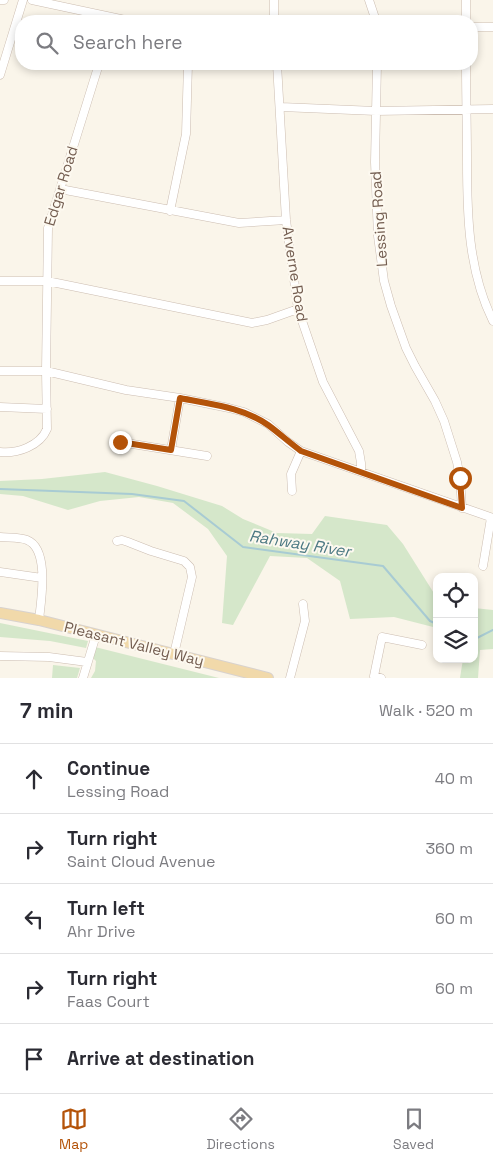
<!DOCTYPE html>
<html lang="en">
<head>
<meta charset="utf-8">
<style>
	body { margin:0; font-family:"Space Grotesk",sans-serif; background:#f2f2f3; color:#2b2b33 }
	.controls { position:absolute; right:15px; bottom:15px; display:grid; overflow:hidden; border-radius:10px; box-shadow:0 2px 8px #0003 }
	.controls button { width:45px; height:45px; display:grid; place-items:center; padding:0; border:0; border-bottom:1px solid #e1e1e2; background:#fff; color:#2b2b33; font:25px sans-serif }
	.stop { position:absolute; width:15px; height:15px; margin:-11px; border:4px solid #b45309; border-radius:50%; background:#fff }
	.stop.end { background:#b45309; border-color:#fff; box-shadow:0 1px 5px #0008 }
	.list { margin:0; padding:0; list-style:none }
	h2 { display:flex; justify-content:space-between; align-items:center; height:65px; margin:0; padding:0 20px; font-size:21px }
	h2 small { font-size:16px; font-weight:400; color:#7c7c81 }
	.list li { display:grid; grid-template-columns:32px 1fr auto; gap:15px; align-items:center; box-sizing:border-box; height:70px; padding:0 20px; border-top:1px solid #e1e1e2 }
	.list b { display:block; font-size:19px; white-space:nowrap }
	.list p { margin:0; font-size:16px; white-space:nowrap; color:#7c7c81 }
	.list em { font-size:16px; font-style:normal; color:#7c7c81 }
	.icon { flex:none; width:28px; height:28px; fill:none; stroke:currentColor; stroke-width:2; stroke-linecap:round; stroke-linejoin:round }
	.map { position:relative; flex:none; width:493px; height:678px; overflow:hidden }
	.search { position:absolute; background:#fff; box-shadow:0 2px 8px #0003; left:15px; right:15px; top:15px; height:55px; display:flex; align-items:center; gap:12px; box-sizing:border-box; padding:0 18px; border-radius:20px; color:#7c7c81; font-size:19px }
	.sheet { height:415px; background:#fff }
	nav { display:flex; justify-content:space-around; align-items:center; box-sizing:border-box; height:70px; border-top:1px solid #e1e1e2; background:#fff; font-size:14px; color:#7c7c81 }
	nav a { display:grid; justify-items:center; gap:2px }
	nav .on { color:#b45309 }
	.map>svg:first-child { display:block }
</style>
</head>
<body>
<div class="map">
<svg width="493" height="678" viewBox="0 0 493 678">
	<rect width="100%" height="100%" fill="#faf5ea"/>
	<!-- green -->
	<path fill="#d5e7ca" d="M 105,472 L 157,486 L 222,506 L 243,519 L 277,533 L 312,534 L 325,516 L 387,525 L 403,544 L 437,598 L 437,628 L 394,617 L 350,619 L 340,581 L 307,558 L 270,556 L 233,625 L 222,623 L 227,556 L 208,529 L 173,503 L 139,497 L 100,501 L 68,510 L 23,496 L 0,494 L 0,481 L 42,479 Z
		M 474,608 L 493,610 L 493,649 L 480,650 L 478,678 L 460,678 L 463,659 L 474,659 Z
		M 0,623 L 88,641 L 86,648 L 50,641 L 0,637 Z
		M 95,647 L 219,678 L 91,678 L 95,671 L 96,661 L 93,658 Z
		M 53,665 L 80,668 L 77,678 L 52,678 Z"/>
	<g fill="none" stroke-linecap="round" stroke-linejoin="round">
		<!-- stream -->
		<path stroke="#a8cbd3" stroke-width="2" d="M 0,489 L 132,494 L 184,501 L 243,547 L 383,566 L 430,621 L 437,624
			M 474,637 L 477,638 L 493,630"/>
		<defs>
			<path id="minor" d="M 0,0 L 4,0
				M 32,0 L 130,21
				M 274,0 L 274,21
				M 369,0 L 376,21
				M 466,0 L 466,21
				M 472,27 L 493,27
				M 277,64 L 286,220 L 298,309 L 323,382 L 359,451 L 361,463 L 361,471
				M 377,64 L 375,162 L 378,236 L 384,281 L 391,306 L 406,348 L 415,366 L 435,401 L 444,421 L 457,462 L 460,478 L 462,508
				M 466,64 C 466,96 467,128 467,160 C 467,214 468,271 493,321
				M 0,75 L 23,0
				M 281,107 L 376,111 L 493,109
				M 60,189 L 239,223 L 286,220
				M 170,211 L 186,134 L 188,64
				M 0,281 L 47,281 L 252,323 L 267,320 L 298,309
				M 0,371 L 46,371 L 126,390 L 180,398 L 229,408 L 244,412 L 268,424 L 288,442 L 301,451 L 493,518
				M 0,407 L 47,409
				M 120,442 L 207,456
				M 171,450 L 180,398
				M 0,452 C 17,454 40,446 47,429 L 46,371 L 48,228 L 99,64
				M 292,491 L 291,474 L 301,451
				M 0,537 C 8,538 19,537 27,540 C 50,549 41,601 39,620
				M 117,541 L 122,540 L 128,542 L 151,551 L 184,561 L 190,567 L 192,577 L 174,654
				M 483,566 L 491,518
				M 0,572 L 42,578
				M 0,656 L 49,657 L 87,662
				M 83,678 L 96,635
				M 290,678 L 305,621 L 303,604
				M 381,678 L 374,676 L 382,637 L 422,645"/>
			<path id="major" d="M 0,613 L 39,620 L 268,678"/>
		</defs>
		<!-- minor casing -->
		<use href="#minor" stroke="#ccbdb1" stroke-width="9"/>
		<!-- major casing -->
		<use href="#major" stroke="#d8d2ce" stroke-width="12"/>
		<!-- minor -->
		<use href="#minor" stroke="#fff" stroke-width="8"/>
		<!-- major -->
		<use href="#major" stroke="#f1d9aa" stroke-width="10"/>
	</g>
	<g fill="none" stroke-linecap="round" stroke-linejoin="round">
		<!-- route -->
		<path stroke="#b45309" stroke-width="6" d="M 120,442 L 171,450 L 180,398 C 209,404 243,407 268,425 C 279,433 290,443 301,451 L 462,508 L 460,478"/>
	</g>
	<g text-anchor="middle" stroke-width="4" stroke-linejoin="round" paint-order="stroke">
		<!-- street labels -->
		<g font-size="15" fill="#735d50" stroke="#fdf9f0">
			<text transform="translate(61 186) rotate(-73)" y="5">Edgar Road</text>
			<text transform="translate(379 219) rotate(-94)" y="5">Lessing Road</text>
			<text transform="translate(295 274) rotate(81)" y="5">Arverne Road</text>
			<text transform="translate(134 644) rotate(14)" y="5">Pleasant Valley Way</text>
		</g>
		<!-- water labels -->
		<g font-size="16" font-style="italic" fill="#4c7983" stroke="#fdf9f0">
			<text transform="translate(300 543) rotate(9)" y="6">Rahway River</text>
		</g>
	</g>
</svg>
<div class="controls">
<button><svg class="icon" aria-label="locate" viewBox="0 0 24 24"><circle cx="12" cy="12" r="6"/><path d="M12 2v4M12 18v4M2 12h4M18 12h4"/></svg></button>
<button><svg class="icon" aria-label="layers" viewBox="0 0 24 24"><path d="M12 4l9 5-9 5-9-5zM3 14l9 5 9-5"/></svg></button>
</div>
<div class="stop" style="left:460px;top:478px"></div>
<div class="stop end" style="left:120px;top:442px"></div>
<div class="search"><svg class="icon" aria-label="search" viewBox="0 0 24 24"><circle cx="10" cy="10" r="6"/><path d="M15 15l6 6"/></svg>Search here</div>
</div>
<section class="sheet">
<h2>7 min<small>Walk · 520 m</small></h2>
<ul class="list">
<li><svg class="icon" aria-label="ahead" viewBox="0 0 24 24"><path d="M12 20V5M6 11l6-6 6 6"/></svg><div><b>Continue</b><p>Lessing Road</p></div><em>40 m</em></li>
<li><svg class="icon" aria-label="right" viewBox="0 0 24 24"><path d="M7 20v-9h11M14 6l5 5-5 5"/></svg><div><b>Turn right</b><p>Saint Cloud Avenue</p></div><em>360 m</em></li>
<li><svg class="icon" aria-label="left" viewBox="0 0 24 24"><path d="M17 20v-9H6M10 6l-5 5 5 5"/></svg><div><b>Turn left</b><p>Ahr Drive</p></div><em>60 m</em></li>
<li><svg class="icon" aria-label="right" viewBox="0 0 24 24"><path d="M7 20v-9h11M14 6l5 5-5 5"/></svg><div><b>Turn right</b><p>Faas Court</p></div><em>60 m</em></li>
<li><svg class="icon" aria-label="arrive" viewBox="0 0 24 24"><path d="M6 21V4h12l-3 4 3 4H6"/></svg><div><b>Arrive at destination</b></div></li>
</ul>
</section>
<nav>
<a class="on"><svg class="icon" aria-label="map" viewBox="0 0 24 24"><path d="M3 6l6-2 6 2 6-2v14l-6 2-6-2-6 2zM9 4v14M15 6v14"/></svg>Map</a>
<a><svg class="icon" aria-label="directions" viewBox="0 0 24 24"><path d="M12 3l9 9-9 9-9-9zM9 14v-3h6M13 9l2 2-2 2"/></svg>Directions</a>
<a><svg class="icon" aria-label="saved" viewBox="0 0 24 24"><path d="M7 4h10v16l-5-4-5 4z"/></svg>Saved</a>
</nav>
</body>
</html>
